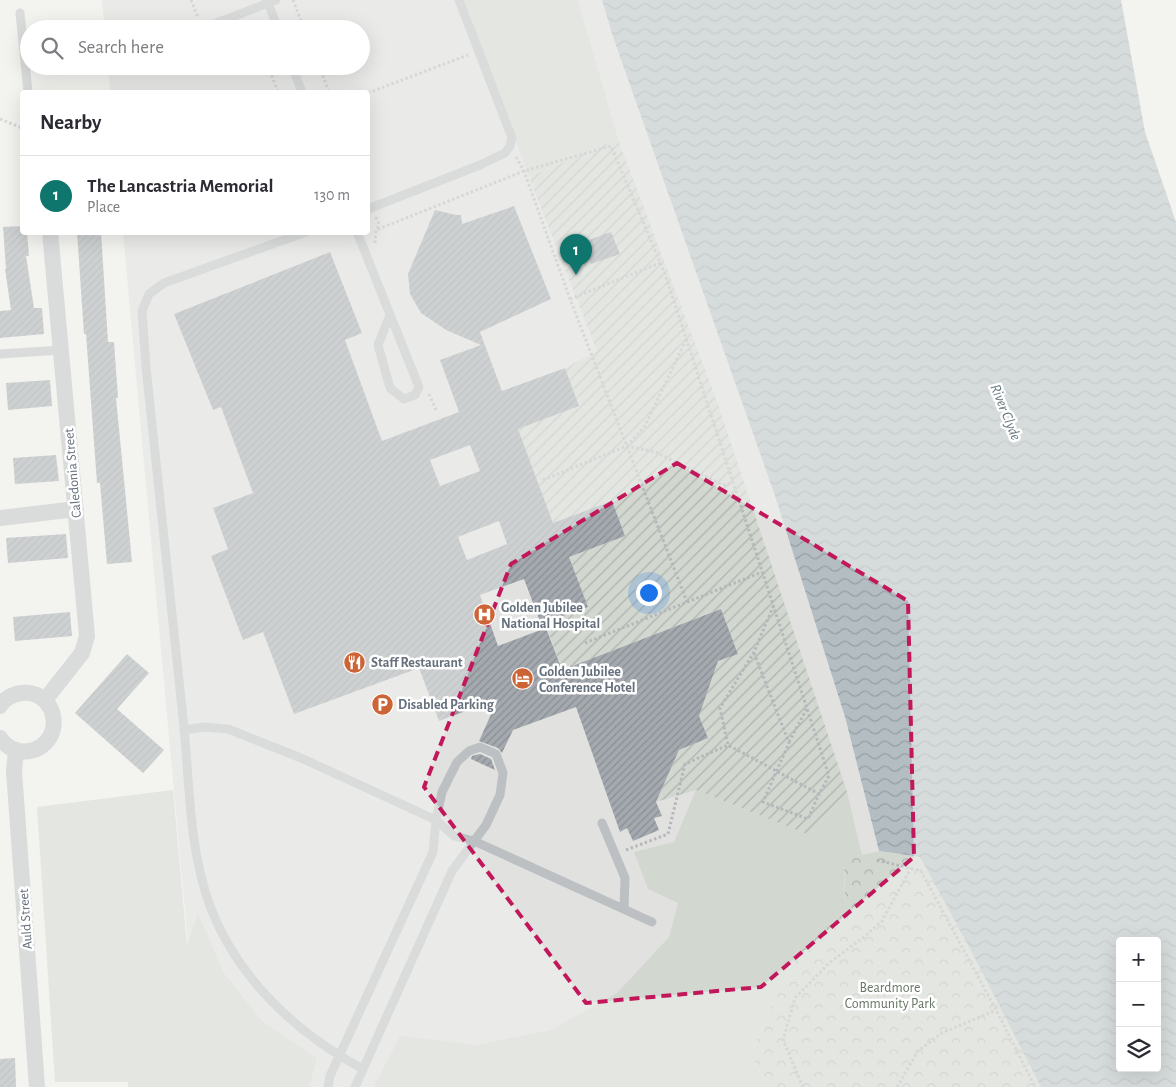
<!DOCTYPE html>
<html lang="en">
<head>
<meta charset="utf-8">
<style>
	body { margin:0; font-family:"Alegreya Sans",sans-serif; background:#f7f7f7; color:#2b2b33 }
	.controls { position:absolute; right:15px; bottom:15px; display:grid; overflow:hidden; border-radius:5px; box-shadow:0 5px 20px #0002 }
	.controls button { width:45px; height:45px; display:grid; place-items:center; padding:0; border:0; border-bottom:1px solid #e1e1e2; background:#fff; color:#2b2b33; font:25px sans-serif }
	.you { position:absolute; left:648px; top:592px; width:18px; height:18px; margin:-12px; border:4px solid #fff; border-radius:50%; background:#1a73e8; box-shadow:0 0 0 8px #1a73e833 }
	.badge { display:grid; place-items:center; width:32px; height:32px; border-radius:50%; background:#0f766e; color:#fff; font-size:16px; font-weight:700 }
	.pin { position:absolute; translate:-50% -41px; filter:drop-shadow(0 1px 2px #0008) }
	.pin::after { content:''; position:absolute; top:26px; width:18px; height:15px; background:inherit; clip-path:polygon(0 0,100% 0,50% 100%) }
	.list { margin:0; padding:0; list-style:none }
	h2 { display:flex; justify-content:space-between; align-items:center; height:65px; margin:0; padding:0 20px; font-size:21px }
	h2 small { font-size:16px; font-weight:400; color:#7c7c81 }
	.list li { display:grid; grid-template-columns:32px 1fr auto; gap:15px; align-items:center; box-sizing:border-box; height:80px; padding:0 20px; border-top:1px solid #e1e1e2 }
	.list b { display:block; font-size:19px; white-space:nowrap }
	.list p { margin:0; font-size:16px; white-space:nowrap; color:#7c7c81 }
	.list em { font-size:16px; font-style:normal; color:#7c7c81 }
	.icon { flex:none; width:28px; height:28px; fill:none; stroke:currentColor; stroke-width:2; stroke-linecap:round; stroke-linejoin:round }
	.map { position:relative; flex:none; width:1176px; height:1087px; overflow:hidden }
	.search { position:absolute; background:#fff; box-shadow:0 5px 20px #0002; left:20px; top:20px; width:350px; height:55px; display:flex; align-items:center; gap:12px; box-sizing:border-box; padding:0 18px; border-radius:28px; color:#7c7c81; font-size:19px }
	.panel { position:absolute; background:#fff; box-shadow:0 5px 20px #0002; left:20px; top:90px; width:350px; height:145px; border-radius:5px }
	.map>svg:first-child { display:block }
</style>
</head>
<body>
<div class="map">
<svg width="1176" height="1087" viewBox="0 0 1176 1087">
	<defs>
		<pattern id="park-crowns" width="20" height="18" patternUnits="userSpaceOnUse" patternTransform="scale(1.25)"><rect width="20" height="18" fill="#d2d8d0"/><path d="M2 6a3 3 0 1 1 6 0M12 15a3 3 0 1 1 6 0" fill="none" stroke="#aeb4ae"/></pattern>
		<pattern id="garden-furrows" width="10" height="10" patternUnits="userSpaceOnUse" patternTransform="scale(1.25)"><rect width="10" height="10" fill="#d2d8d0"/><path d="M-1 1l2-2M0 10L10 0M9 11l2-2" fill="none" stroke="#aeb4ae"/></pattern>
		<pattern id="water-waves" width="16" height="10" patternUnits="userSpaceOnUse" patternTransform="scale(1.25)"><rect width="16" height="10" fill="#b4bec2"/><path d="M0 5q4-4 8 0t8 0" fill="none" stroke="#969fa3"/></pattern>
		<pattern id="building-hatch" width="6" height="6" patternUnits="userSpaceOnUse" patternTransform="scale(1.25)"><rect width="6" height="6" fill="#a3a9ae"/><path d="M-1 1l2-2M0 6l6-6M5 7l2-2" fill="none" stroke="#898e93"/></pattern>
	</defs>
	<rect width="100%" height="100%" fill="#f3f3f0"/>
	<!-- built -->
	<path fill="#e1e2e0" d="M 102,0 L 602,0 L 613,37 L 775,496 L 845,717 L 879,851 L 844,860 L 845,914 L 751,1051 L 766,1087 L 201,1087 L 123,233 L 368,232 L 368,92 L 110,92 L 108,66 L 361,66 L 361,29 L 105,29 Z"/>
	<!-- grass -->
	<path fill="#d2d8d0" d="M 464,0 L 578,0 L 618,139 L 529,177 Z
		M 173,790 L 187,945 L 198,913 L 223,972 L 263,1022 L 317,1058 L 309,1087 L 128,1087 L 128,1082 L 55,1082 L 37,807 Z
		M 696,790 L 809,835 L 847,792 L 862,855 L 844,860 L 845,914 L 804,936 L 751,1051 L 766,1087 L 374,1087 L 400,1036 L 476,1045 L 551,1030 L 617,993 L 669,937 L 678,903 L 648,889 L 634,852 L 674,842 Z"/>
	<!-- park -->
	<path fill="url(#park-crowns)" d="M 879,851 L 920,857 L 970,949 L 1041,1087 L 766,1087 L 751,1052 L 804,936 L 845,914 L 844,859 Z"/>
	<!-- garden -->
	<path fill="url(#garden-furrows)" d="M 618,139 L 718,404 L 847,792 L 809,835 L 696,790 L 656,802 L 679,750 L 708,738 L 699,716 L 718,661 L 738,653 L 721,609 L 562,670 L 547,628 L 541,624 L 587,607 L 569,557 L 625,536 L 553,523 L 518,429 L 579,406 L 565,368 L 597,351 L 529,177 Z"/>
	<!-- water -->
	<path fill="url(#water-waves)" fill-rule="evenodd" d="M 602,0 L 1121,0 L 1145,132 L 1176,222 L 1176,1087 L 1041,1087 L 970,949 L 920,857 L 879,851 L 845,717 L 775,496 L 613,37 ZM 1120,941 L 1157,941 L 1157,1068 L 1120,1068 Z"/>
	<!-- building -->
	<path fill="url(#building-hatch)" fill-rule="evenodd" d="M 514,206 L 551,299 L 480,332 L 502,391 L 565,368 L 579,406 L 518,429 L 553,523 L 612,501 L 625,536 L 569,557 L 588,607 L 541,624 L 524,579 L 480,595 L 498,646 L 546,628 L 562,670 L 721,609 L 738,654 L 718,661 L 699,716 L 708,738 L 679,750 L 656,802 L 662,816 L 654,818 L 659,830 L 633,841 L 627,828 L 620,832 L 576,707 L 513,730 L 502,753 L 498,748 L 479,741 L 498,699 L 439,721 L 419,668 L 294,714 L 263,632 L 243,640 L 211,556 L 228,549 L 213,508 L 253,493 L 221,407 L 213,410 L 174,314 L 330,252 L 362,333 L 345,340 L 382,441 L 459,412 L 440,360 L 481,345 L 446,330 L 421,313 L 410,294 L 408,274 L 435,210 L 456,215 L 461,215 L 462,224 ZM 470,445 L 480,471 L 440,486 L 430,460 ZM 499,521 L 507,544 L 467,560 L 458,537 Z
		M 22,226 L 22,232 L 27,232 L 29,256 L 26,256 L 34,308 L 42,308 L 44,334 L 0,338 L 0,311 L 11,310 L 5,269 L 6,269 L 3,227 Z
		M 77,232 L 101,232 L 108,342 L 114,342 L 118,398 L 116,398 L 132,562 L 107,564 L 100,483 L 97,483 L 86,334 L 84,334 Z
		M 611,232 L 620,254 L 591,264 L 588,256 L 582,259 L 577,244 Z
		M 50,380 L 52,406 L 8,410 L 6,383 Z
		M 56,455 L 59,481 L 15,484 L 13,458 Z
		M 66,534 L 68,558 L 8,563 L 6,538 Z
		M 70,612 L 72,636 L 15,641 L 13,617 Z
		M 127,654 L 149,673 L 117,709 L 164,750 L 143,773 L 75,713 Z
		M 480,754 L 491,759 L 495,770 L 471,759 L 472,756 Z
		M 15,1058 L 16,1087 L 0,1087 L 0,1059 Z"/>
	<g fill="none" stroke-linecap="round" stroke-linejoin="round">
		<!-- path -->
		<path stroke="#b5b7ba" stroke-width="3" stroke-dasharray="2.5 2.5" stroke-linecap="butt" d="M 191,0 L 198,18
			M 293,0 L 304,29
			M 251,22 L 254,29
			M 172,29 L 192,21
			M 268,66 L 278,92
			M 319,66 L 329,92
			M 368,93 L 468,55
			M 0,119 L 22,128
			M 516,157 L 524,171 L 570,299 L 687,602
			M 376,217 L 379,224 L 377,230
			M 375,243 L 376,230 L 524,171 L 611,146 L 665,274 L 829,776 L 819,794 L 728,745
			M 570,299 L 660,263
			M 429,394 L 436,410
			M 627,446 L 645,426 L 686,340
			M 543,480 L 627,446 L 655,452 L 723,485 L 733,483
			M 585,643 L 762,572
			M 754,653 L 789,743 L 763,802 L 808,819 L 819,794
			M 789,742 L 807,708
			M 626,850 L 668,834 L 685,764 L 728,745 L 720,708 L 754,652 L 773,607
			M 877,860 L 921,871 L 996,1010 L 1035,1087
			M 803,1087 L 783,1040 L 795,998 L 829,963 L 864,937 L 882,921 L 911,868
			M 897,1087 L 918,1051 L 942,1033 L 996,1010"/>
		<!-- service -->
		<path stroke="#bdc0c3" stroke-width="9" d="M 267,0 L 278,29
			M 20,13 L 28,92
			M 201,29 L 276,0
			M 292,66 L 302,92
			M 368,209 L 480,165 L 505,153 L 510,146 L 512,138 L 459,0
			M 306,232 L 164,283 L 149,294 L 142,311 L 146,367 C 158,484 171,601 183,718 C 190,781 188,846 210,906 C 237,978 297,1034 363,1069
			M 357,232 L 419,387 L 415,395 L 404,399 L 390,388 L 378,345 L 390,315
			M 0,354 L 61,350
			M 184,730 L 204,727 L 228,729 L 301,758 L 436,820 L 454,836 L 474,841 L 652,922
			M 602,823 L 625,878 L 624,909
			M 328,1087 L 330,1076 L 433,852 L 436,820 L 442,792 L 457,762 L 469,751 L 480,747 L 496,754 L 503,773 L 500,795 L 486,825 L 452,871 L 355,1087"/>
		<!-- minor -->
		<path stroke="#bdc0c3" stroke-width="16" d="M 0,518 L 76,509
			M 45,700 L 82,653 L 87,636 L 50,232
			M 0,706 C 5,698 13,694 22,693 C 59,690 66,743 30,751 C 18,753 7,748 0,738
			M 16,750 L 14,771 L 37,1087"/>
	</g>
	<!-- marked area -->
	<path d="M0 0H1176V1087H0ZM 677,463 L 908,601 L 914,857 L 761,987 L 586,1003 L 424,787 L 511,564 Z" fill="#f3f3f0" fill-opacity=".55" fill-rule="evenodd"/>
	<path fill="none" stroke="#c2185b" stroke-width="4" stroke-dasharray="10 6" stroke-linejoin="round" d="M 677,463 L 908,601 L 914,857 L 761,987 L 586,1003 L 424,787 L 511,564 Z"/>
	<!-- icons -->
	<defs>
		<symbol id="hospital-disc" viewBox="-11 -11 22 22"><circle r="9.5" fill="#cd6436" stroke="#fff"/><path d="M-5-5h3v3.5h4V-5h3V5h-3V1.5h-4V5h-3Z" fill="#fff"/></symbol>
		<symbol id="restaurant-disc" viewBox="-11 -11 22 22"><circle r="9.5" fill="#cd6436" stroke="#fff"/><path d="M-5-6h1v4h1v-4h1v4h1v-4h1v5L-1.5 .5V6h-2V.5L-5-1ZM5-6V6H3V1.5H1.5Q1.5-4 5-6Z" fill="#fff"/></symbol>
		<symbol id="hotel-disc" viewBox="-11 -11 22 22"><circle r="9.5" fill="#cd6436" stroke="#fff"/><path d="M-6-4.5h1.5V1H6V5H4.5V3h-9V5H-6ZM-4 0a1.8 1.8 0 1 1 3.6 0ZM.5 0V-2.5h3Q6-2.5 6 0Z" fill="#fff"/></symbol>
		<symbol id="parking-disc" viewBox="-11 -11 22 22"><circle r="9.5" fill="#cd6436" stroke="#fff"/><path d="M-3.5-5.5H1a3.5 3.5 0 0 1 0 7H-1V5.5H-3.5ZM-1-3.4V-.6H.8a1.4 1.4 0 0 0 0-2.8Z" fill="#fff"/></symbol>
	</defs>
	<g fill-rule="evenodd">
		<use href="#hospital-disc" x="472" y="602" width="25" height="25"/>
		<use href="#restaurant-disc" x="342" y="650" width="25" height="25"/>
		<use href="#hotel-disc" x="510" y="666" width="25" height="25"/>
		<use href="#parking-disc" x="370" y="692" width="25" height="25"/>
	</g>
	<g text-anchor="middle" stroke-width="5" stroke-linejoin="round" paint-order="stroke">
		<!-- street labels -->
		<g font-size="14" fill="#66717d" stroke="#fff">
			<text transform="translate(72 473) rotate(-95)" y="5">Caledonia Street</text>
			<text transform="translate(25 919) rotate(-94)" y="5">Auld Street</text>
		</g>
		<!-- poi labels -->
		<g font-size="14" font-weight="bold" fill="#66717d" stroke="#fff" text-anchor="start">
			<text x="501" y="612">Golden Jubilee<tspan x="501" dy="16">National Hospital</tspan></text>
			<text x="371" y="667">Staff Restaurant</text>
			<text x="539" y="676">Golden Jubilee<tspan x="539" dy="16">Conference Hotel</tspan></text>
			<text x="398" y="709">Disabled Parking</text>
		</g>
		<!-- park labels -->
		<g font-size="14" fill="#667564" stroke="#fff">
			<text x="890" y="992">Beardmore<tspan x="890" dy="16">Community Park</tspan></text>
		</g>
		<!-- water labels -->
		<g font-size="15" font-style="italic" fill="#677981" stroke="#fff">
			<text transform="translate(1006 412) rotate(68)" y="5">River Clyde</text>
		</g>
	</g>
</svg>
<div class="controls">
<button>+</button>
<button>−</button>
<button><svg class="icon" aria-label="layers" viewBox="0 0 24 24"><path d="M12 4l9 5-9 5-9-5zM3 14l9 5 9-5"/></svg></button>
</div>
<div class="you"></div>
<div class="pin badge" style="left:576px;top:275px">1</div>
<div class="search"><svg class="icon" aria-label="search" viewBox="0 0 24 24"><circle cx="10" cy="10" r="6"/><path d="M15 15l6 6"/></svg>Search here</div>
<section class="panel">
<h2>Nearby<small></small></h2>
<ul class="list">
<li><span class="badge">1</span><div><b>The Lancastria Memorial</b><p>Place</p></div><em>130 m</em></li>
</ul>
</section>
</div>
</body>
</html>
